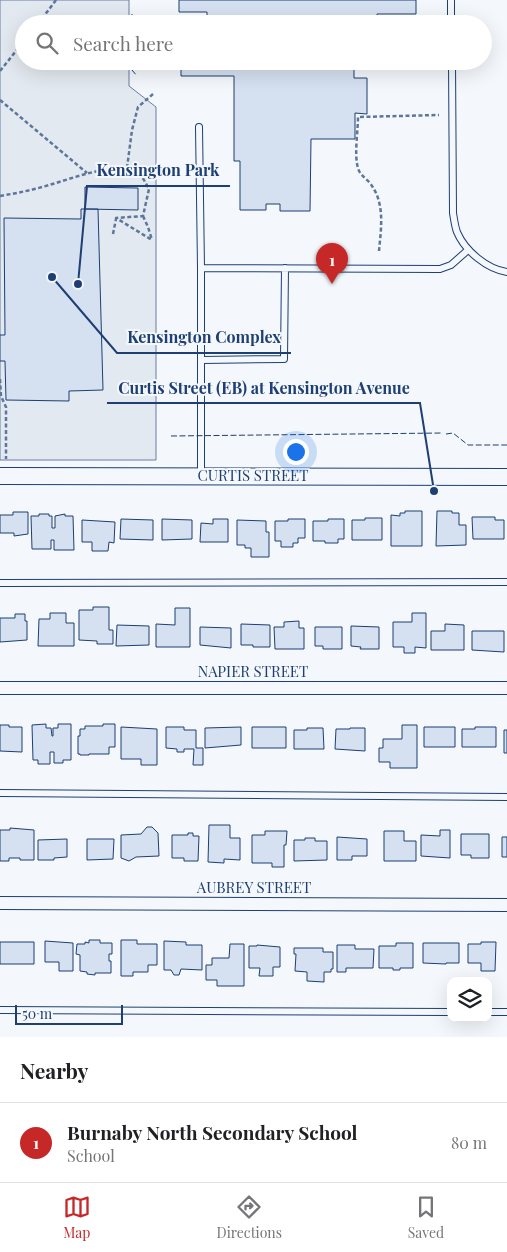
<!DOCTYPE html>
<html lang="en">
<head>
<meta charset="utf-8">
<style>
	body { margin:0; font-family:"Playfair Display",serif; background:#f2f2f2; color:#202124 }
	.controls { position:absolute; right:15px; bottom:15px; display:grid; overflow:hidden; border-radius:10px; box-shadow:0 5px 20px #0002 }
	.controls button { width:45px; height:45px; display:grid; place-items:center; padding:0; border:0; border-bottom:1px solid #e0e0e0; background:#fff; color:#202124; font:25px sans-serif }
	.scale { position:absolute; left:15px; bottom:12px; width:108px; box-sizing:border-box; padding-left:5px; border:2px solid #1d3f73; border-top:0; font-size:14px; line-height:18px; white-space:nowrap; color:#1d3f73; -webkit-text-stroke:4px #f4f7fb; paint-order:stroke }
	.you { position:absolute; left:295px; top:451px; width:18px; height:18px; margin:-12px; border:4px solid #fff; border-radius:50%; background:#1a73e8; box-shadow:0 0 0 8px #1a73e833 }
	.badge { display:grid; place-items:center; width:32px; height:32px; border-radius:50%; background:#c62828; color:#fff; font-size:16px; font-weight:700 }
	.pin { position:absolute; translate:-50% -41px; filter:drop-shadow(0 1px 2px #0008) }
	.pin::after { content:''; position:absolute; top:26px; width:18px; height:15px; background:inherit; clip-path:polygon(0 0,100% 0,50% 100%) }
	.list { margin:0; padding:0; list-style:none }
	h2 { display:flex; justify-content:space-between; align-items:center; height:65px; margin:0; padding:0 20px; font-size:21px }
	h2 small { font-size:16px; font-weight:400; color:#757577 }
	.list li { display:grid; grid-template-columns:32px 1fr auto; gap:15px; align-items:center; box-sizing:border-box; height:80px; padding:0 20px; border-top:1px solid #e0e0e0 }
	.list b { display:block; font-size:19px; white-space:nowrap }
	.list p { margin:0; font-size:16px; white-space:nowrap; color:#757577 }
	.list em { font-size:16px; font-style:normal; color:#757577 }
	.icon { flex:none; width:28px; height:28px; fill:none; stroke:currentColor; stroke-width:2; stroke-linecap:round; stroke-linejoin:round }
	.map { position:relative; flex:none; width:507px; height:1037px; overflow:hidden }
	.search { position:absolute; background:#fff; box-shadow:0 5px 20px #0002; left:15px; right:15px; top:15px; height:55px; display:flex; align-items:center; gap:12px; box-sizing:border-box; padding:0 18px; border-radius:28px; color:#757577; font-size:19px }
	.sheet { height:145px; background:#fff }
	nav { display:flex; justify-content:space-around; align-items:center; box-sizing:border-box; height:70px; border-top:1px solid #e0e0e0; background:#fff; font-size:14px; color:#757577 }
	nav a { display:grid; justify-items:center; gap:2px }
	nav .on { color:#c62828 }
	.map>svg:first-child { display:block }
</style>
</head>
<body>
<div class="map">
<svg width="507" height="1037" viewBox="0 0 507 1037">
	<rect width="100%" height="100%" fill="#f4f7fb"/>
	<!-- green -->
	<path fill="#e3e9f0" stroke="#687fa3" d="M 0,0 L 129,0 L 129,24 L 24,24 L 24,61 L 129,61 L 129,86 L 156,107 L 156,460 L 0,460 Z"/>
	<!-- building -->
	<path fill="#d5e0f0" stroke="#1d3f73" d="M 179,0 L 416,0 L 416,14 L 377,14 L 377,24 L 207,24 L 207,12 L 179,12 Z
		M 181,61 L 354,61 L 354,78 L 367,78 L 367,114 L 355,113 L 355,139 L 311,139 L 310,211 L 280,211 L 280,204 L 266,204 L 266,210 L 240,210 L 240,161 L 234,161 L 234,76 L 181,76 Z
		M 85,187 L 138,188 L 138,210 L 85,209 Z
		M 81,209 L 98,209 L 103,390 L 69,391 L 69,401 L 6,400 L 5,361 L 0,361 L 0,335 L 5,335 L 4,218 L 81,219 Z
		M 405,511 L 422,511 L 422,546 L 391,546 L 391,515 L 400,516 L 400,513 L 405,513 Z
		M 437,511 L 452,511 L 452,513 L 459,513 L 459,525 L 466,525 L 466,545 L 436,546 Z
		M 13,512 L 28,512 L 28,534 L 14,536 L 14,533 L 0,533 L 0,515 L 13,515 Z
		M 39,514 L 49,514 L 49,516 L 52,516 L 52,528 L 55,528 L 55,516 L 65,514 L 65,516 L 73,516 L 74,550 L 54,550 L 54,540 L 51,540 L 51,549 L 32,549 L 31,516 L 39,516 Z
		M 472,517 L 495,517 L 495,520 L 504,520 L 504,539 L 473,539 Z
		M 365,518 L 382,518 L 382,540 L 352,540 L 352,520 L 365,520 Z
		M 121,519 L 153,520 L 153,540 L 120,539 Z
		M 162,519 L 192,520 L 192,539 L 162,540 Z
		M 213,519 L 228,519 L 228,542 L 200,542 L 201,523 L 213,524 Z
		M 288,519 L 305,519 L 305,538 L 298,538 L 298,543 L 293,543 L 293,547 L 281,547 L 281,541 L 275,541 L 275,521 L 288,521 Z
		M 328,519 L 344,519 L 344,539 L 338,539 L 338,543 L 325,543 L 325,541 L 313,541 L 313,521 L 328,521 Z
		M 82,520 L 115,522 L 114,543 L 109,542 L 108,551 L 92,551 L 92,542 L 82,542 Z
		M 237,520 L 266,521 L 266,532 L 269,532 L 269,557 L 251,557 L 251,548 L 245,548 L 245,545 L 237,545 Z
		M 93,607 L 109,607 L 109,630 L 113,630 L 113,644 L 97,644 L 97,641 L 79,640 L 79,610 L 93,610 Z
		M 175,608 L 190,608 L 190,647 L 156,647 L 156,624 L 175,625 Z
		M 50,613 L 66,613 L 66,623 L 74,623 L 74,646 L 38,646 L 39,619 L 50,619 Z
		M 412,613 L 426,613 L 426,648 L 415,647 L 415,653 L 404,653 L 404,647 L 393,647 L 393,622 L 412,622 Z
		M 15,614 L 25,614 L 25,621 L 27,621 L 27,640 L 0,642 L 0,618 L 15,618 Z
		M 299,621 L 299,628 L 304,628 L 304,649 L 275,649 L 274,627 L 284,627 L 284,622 Z
		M 241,624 L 270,625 L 270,647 L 253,647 L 253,645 L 241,645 Z
		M 445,624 L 464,625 L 464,650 L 431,650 L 431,631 L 445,631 Z
		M 117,625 L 149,626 L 149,645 L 116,646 Z
		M 351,626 L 379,627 L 379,649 L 360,649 L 361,647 L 351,646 Z
		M 200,627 L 231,628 L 231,648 L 200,645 Z
		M 315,627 L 342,627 L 342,649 L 323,649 L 323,646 L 315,646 Z
		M 472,631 L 504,631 L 504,652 L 472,650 Z
		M 46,724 L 46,728 L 51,728 L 52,736 L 53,736 L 53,728 L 58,728 L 58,724 L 71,724 L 71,760 L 63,760 L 63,763 L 54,763 L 54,752 L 50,752 L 50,764 L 38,764 L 38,760 L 33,760 L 32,725 Z
		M 103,724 L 115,724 L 115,747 L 109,747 L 109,754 L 89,754 L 89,755 L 80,755 L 80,754 L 78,754 L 78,736 L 80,736 L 80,729 L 85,729 L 85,726 L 103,726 Z
		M 0,725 L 9,725 L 9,727 L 22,727 L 22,752 L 0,751 Z
		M 402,725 L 417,725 L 417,768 L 390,768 L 390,762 L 379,762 L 379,748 L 383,748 L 383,739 L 402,739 Z
		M 121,727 L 157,729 L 157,765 L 141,765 L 141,759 L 121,759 Z
		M 166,727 L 184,727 L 184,730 L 196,730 L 196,748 L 203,748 L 203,765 L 193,765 L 194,749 L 184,749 L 184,752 L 177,752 L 177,749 L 166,748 Z
		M 241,727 L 241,745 L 205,748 L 205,728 Z
		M 252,727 L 286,727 L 286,748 L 252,748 Z
		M 424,727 L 455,727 L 455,747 L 424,747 Z
		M 475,727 L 496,727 L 496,747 L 462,747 L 462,729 L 475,729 Z
		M 307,728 L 323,728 L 324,749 L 294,749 L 294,730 L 307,730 Z
		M 350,728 L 365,728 L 365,751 L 335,749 L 336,729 L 350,729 Z
		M 504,730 L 507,730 L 507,753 L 504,753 Z
		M 209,825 L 230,825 L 230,838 L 240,838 L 240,860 L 224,859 L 224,863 L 208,862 Z
		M 147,827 L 152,827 L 158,833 L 159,856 L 136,857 L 129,861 L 121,858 L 121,835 L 141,834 Z
		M 10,828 L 34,830 L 34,860 L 20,860 L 20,858 L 9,858 L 9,861 L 0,861 L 0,830 L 10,830 Z
		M 440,830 L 450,830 L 450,858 L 421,856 L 421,835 L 440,836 Z
		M 265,831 L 287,831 L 286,845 L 284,845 L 284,867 L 272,867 L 272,863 L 252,863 L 252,835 L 265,835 Z
		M 384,831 L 404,831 L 404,841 L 416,841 L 416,861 L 384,861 Z
		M 188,833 L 193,833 L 193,836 L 199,836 L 198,861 L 184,861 L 184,858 L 172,858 L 172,835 L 188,835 Z
		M 461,834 L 489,834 L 489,858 L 471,858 L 471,855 L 461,855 Z
		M 337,837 L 367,839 L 367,856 L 352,856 L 352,860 L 337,860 Z
		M 502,837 L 507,837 L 507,857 L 502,857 Z
		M 305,838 L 315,838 L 315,841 L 327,841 L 327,860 L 294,861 L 294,840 L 305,840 Z
		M 67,839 L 67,857 L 54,858 L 54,860 L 38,860 L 38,840 Z
		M 87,839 L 114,839 L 113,859 L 87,860 Z
		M 89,940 L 100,940 L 100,943 L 112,943 L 112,954 L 109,954 L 109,961 L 111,961 L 111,973 L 95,973 L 95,975 L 87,974 L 87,972 L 80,971 L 80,955 L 76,954 L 77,944 L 85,944 L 85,942 L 89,943 Z
		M 121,940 L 137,940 L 137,944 L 157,944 L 157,965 L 148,965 L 148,972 L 133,972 L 133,976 L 121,976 Z
		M 45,941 L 73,943 L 73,971 L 59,971 L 59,962 L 45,962 Z
		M 164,941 L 186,942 L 186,945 L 202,945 L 202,970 L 181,969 L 179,975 L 174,975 L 171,970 L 164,970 Z
		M 0,942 L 34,942 L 34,964 L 0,964 Z
		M 481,942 L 496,942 L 495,971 L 481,971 L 481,963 L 468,963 L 468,944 L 481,944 Z
		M 396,943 L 413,943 L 413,968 L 400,968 L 400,970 L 393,970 L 393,968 L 379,968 L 379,946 L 396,946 Z
		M 423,943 L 459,943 L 459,963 L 446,963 L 446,964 L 423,963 Z
		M 230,944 L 244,944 L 244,986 L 217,986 L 217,980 L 206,980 L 206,965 L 212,965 L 212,958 L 229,958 Z
		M 257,945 L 280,947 L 280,967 L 273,967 L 273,976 L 259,976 L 260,968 L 249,968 L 249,946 L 257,946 Z
		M 337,945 L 355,945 L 355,949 L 374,949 L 373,968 L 346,968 L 346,972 L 337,972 Z
		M 294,948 L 323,948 L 323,952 L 333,952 L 333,969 L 331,969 L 331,972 L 324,972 L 324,982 L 307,981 L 307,972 L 295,971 L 296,954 L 294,954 Z"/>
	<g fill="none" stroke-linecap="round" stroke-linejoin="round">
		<defs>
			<path id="service" d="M 451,0 L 451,24
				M 452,61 L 453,213 C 454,219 455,227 457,232 C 465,251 487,269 507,272
				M 199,127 L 201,268 L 440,269 L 451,265 L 468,250
				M 202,360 L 284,359 L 285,268
				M 201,476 L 201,268
				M 0,583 L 507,582
				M 0,793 L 507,797
				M 0,1010 L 451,1012
				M 488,1012 L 507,1012"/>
			<path id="minor" d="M 0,688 L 507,688
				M 0,903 L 507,905"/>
			<path id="tertiary" d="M 0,476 L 507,477"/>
		</defs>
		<!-- service casing -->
		<use href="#service" stroke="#1d3f73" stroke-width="8"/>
		<!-- minor casing -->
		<use href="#minor" stroke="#1d3f73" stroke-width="14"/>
		<!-- tertiary casing -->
		<use href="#tertiary" stroke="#1d3f73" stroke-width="18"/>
		<!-- path -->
		<path stroke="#5e769c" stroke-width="2.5" stroke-dasharray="4 2.5" stroke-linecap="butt" d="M 38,24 L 56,0
			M 0,71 L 24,41
			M 0,100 L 87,173
			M 127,168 L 132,130 L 138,107 L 153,94
			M 0,196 C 17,193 33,190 49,185 C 78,177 110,162 140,173 L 149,189 L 143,216 L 116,218 L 152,240
			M 143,216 L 148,227 L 152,240
			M 113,234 L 116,219
			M 379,251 C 381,229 385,205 372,186 C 368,179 360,176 358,168 C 354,155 358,131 358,117 L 439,115
			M 0,379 L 1,396 L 6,407 L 6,459"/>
		<!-- service -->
		<use href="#service" stroke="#f4f7fb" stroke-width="6"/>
		<!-- minor -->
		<use href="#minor" stroke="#f4f7fb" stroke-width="12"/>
		<!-- tertiary -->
		<use href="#tertiary" stroke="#f4f7fb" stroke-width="16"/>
		<!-- fence -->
		<path stroke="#1d3f73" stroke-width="1" stroke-dasharray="6 2.5" stroke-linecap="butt" d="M 132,14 L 132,24
			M 132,61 L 132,70 L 137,76
			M 446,434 L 453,433 L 468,445 L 507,445
			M 171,436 L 443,433"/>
	</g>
	<g text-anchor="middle" stroke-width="4" stroke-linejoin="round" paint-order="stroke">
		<!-- street labels -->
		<g font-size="15" fill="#1d3f73" stroke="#f4f7fb">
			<text x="253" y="481">CURTIS STREET</text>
			<text x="253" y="677">NAPIER STREET</text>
			<text x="254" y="893">AUBREY STREET</text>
		</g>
	</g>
	<!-- callouts -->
	<path fill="none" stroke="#1d3f73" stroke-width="2" d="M78 284L87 186H230M52 277L117 353H291M434 491L420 403H107"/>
	<g fill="#1d3f73" stroke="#f4f7fb" stroke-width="2">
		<circle cx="78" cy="284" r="5"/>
		<circle cx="52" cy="277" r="5"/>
		<circle cx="434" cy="491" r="5"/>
	</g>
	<g font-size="16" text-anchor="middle" font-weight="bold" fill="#1d3f73" stroke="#f4f7fb" stroke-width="4" stroke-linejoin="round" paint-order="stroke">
		<text x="158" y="176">Kensington Park</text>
		<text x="204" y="343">Kensington Complex</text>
		<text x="264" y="394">Curtis Street (EB) at Kensington Avenue</text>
	</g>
</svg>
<div class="controls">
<button><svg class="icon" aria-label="layers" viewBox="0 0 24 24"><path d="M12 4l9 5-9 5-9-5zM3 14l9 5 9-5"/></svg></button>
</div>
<div class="scale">50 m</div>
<div class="you"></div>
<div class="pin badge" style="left:332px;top:284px">1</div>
<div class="search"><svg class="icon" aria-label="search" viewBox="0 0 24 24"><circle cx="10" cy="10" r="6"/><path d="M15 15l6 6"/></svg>Search here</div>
</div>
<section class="sheet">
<h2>Nearby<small></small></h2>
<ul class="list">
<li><span class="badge">1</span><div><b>Burnaby North Secondary School</b><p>School</p></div><em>80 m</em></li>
</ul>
</section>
<nav>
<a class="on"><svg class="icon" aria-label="map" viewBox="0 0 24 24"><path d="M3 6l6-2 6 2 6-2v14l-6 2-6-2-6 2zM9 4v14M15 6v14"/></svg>Map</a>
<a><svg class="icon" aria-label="directions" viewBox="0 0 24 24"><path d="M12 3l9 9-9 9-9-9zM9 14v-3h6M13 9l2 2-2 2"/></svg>Directions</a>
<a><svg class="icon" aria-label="saved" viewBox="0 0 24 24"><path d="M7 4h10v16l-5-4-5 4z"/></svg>Saved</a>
</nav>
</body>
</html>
